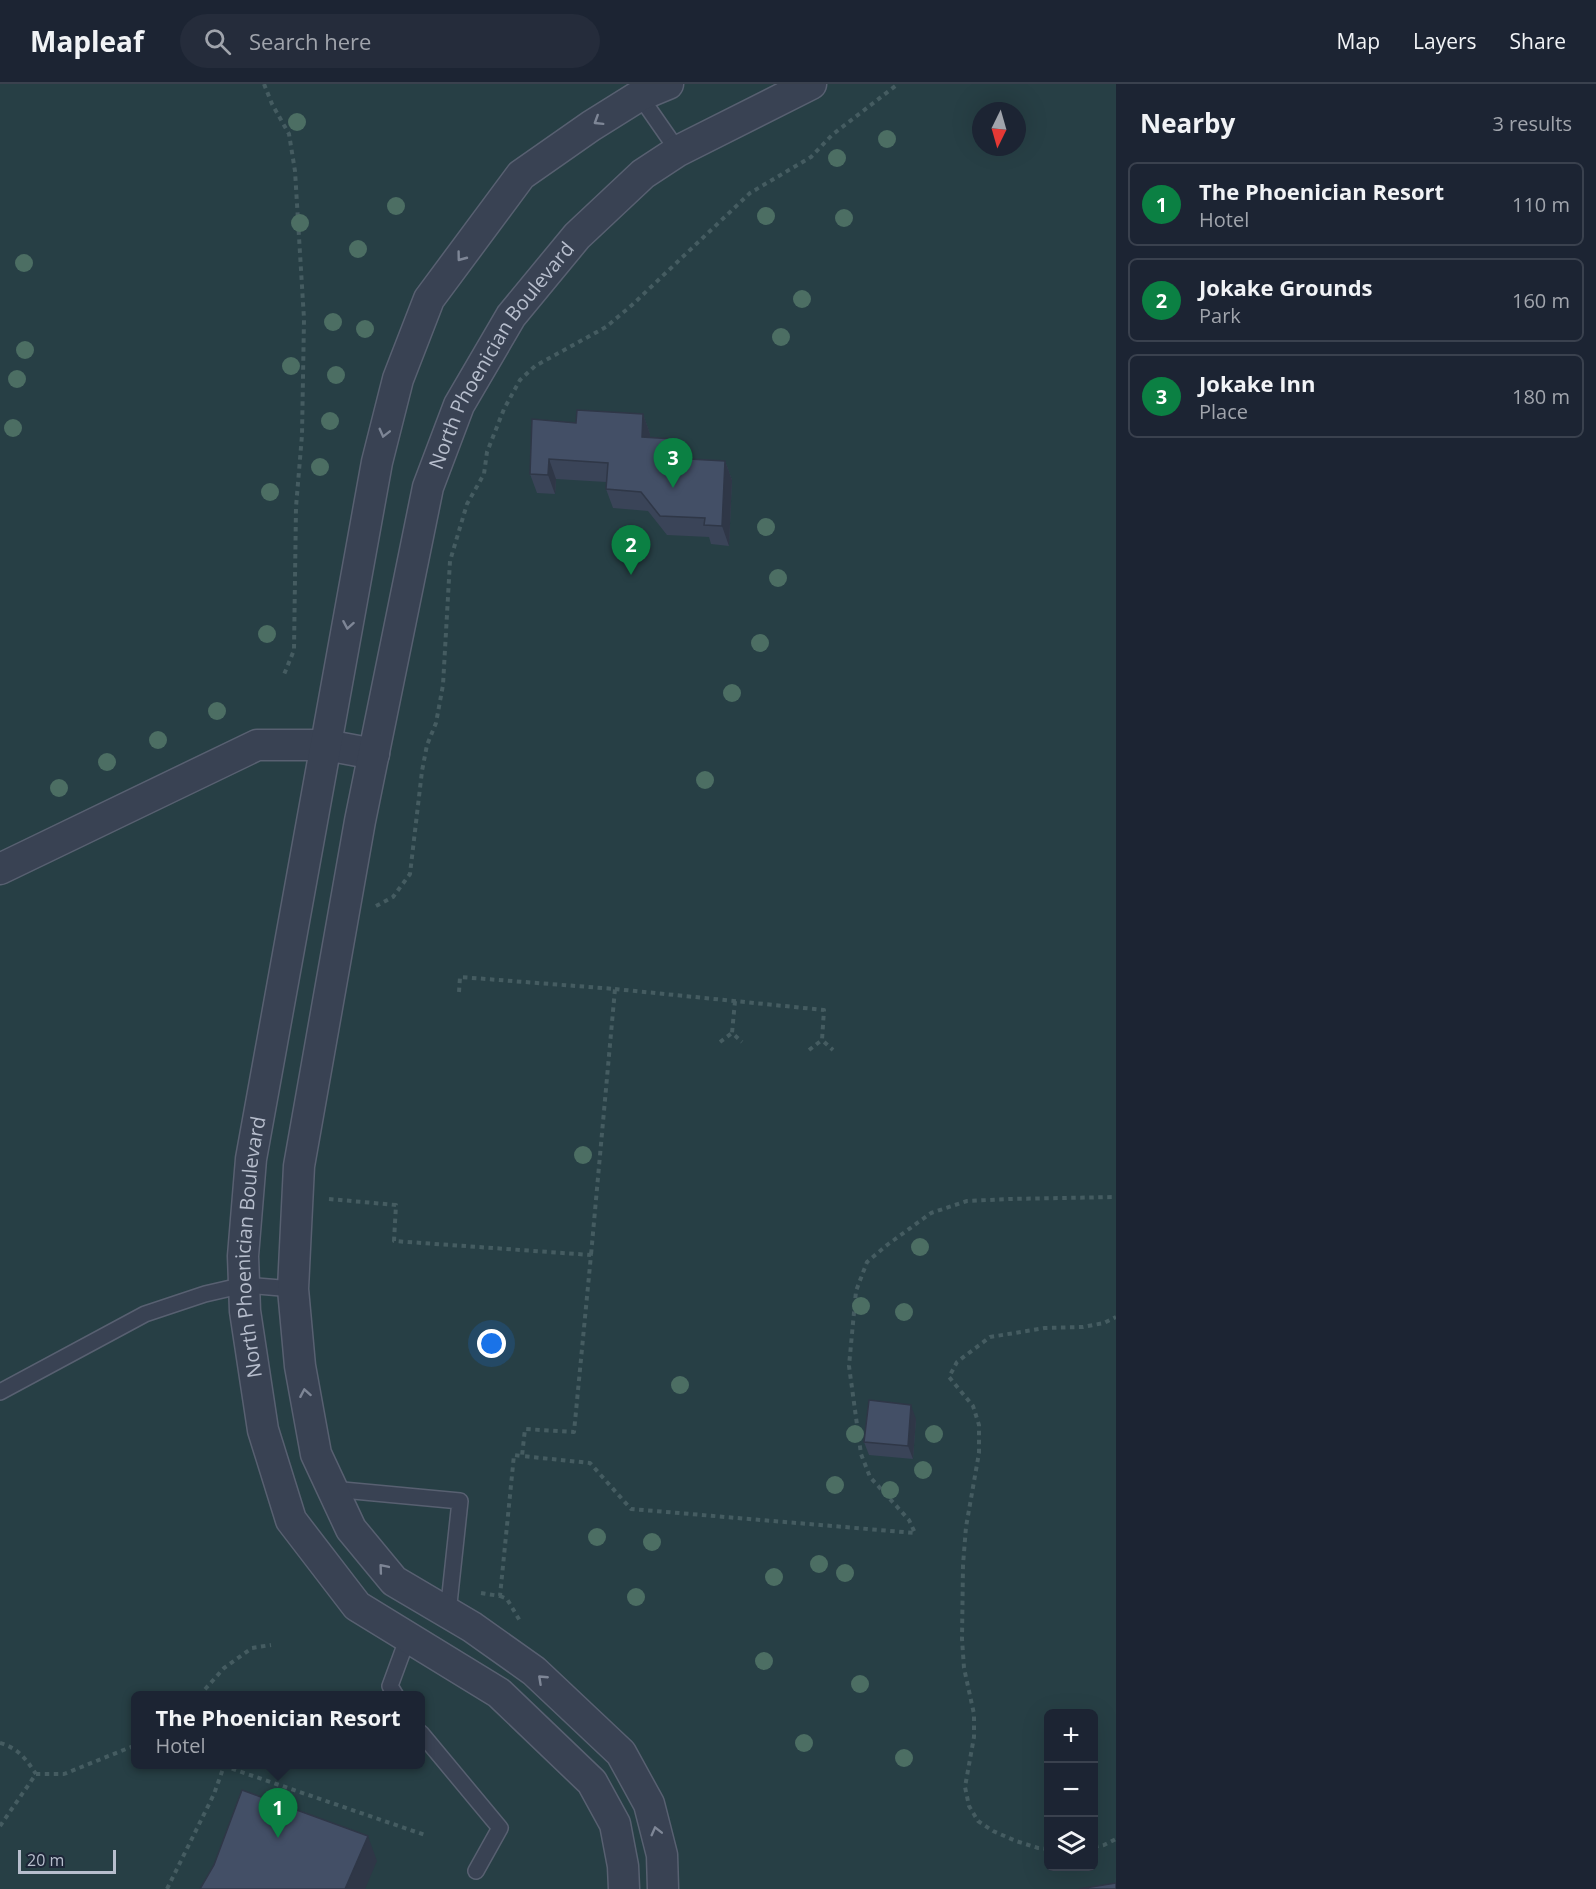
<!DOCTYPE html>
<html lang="en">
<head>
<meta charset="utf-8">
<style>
	body { margin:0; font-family:"Open Sans",sans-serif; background:#252c3b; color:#f1f3f6 }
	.controls { position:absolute; right:18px; bottom:18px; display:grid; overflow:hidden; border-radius:9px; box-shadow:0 6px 24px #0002 }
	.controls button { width:54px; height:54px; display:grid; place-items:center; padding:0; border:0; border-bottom:2px solid #3a414e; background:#1c2433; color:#f1f3f6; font:30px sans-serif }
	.compass { position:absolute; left:972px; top:18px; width:54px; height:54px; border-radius:50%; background:#1c2433; box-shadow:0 6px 24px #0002; rotate:185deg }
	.scale { position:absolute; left:18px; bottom:15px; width:98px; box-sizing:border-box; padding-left:6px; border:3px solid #b7becd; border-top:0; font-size:16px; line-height:21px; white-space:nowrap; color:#b7becd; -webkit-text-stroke:4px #1e2739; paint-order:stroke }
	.you { position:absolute; left:492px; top:1260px; width:21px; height:21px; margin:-15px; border:4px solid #fff; border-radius:50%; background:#1a73e8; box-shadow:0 0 0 9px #1a73e833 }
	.badge { display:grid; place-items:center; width:39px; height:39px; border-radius:50%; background:#0b8043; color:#fff; font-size:20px; font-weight:700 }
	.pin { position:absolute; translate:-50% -50px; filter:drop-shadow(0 2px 3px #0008) }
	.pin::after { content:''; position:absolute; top:32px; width:21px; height:18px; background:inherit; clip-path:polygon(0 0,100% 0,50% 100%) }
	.popup { position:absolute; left:131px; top:1607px; width:294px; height:78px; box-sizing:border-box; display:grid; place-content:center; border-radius:9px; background:#1c2433; filter:drop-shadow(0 2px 4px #0005); font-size:20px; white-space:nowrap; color:#a0a4ac }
	.popup b { font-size:22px; color:#f1f3f6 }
	.popup::after { content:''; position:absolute; left:50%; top:100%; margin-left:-12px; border:12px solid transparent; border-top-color:#1c2433 }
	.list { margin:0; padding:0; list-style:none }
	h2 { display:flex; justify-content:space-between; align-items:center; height:78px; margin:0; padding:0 24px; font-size:26px }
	h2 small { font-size:20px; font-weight:400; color:#a0a4ac }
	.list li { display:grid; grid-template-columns:39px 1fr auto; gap:18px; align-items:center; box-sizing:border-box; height:84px; margin:0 12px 12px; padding:0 12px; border:2px solid #3a414e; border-radius:9px }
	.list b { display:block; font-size:22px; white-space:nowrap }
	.list p { margin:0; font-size:20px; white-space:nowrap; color:#a0a4ac }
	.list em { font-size:20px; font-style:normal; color:#a0a4ac }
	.icon { flex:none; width:33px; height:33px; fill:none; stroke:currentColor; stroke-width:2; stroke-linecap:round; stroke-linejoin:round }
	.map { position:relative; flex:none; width:1116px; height:1805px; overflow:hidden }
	header { display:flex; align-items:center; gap:36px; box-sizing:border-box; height:84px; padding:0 30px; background:#1c2433; border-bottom:2px solid #3a414e }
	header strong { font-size:28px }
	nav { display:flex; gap:33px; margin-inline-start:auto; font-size:21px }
	.search { width:420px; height:54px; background:#252c3b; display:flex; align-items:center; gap:15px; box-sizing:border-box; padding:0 21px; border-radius:33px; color:#a0a4ac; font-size:22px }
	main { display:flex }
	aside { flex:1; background:#1c2433 }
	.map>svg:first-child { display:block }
</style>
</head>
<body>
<header>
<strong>Mapleaf</strong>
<div class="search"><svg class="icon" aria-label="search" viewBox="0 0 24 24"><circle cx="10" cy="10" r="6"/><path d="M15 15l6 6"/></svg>Search here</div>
<nav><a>Map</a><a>Layers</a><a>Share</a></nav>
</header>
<main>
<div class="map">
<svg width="1116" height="1805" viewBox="0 0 1116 1805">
	<rect width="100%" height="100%" fill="#253044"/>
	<!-- green -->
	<path fill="#273f45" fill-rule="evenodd" d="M 0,0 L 1116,0 L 1116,1805 L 0,1805 ZM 981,27 L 1017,27 L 1017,63 L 981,63 ZM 136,1612 L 421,1612 L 421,1680 L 136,1680 ZM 1048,1630 L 1094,1630 L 1094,1782 L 1048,1782 Z"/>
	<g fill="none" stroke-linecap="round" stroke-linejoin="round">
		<defs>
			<path id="lane" d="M 637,8 L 678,67
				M 0,1308 L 145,1230 L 205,1210 L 244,1201 L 293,1205
				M 332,1405 L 460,1417 L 448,1529
				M 396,1612 L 390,1602 L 408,1553
				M 421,1649 L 500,1744 L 476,1787"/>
			<g id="street">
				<path d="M 0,785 L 257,661 L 326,661 L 374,670"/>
				<path id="s1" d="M 624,1805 L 623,1782 L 615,1740 L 592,1698 L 499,1609 L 357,1522 L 291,1436 L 263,1346 L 245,1227 L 243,1172 L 251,1075 L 377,378 L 398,295 L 429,215 L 521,91 L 591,42 L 639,12 L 668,0"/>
				<path id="s2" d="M 663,1805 L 662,1771 L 649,1720 L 621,1669 L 534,1587 L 472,1543 L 394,1497 L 351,1445 L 316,1370 L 300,1282 L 293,1205 L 299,1082 L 360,737 L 428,403 L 459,321 L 511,232 L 577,152 L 643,90 L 678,67 L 811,0"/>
			</g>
		</defs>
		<!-- lane casing -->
		<use href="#lane" stroke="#586071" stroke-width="18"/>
		<!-- street casing -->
		<use href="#street" stroke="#586071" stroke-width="33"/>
		<!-- path -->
		<path stroke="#455c61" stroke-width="4" stroke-dasharray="4.5 4.5" stroke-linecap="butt" d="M 264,0 L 272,20 L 289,50 L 295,87 L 304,235 L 302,351 L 296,423 L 294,566 L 283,593
			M 376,822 L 393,813 L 410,790 L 422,687 L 427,661 L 436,639 L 443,601 L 450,477 L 467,420 L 484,390 L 487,368 L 504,325 L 520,296 L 535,282 L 606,243 L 632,221 L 750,109 L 811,73 L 832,51 L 898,0
			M 615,905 L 824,926 L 822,956 L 833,966
			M 459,908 L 460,893 L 615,905 L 591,1171
			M 735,917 L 732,949 L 742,958
			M 720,958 L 732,949
			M 809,966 L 822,956
			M 329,1115 L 396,1121 L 394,1157 L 591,1171 L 574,1348 L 525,1345 L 522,1372 L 590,1379 L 631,1425 L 915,1449 L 909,1436 L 870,1393 L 861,1370 L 849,1282 L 856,1207 L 867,1178 L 887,1161 L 931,1129 L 967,1117 L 1010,1115 L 1116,1113
			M 481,1509 L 500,1512 L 514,1371 L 522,1372
			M 500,1512 L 507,1515 L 520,1537
			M 199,1612 L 224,1584 L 252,1564 L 271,1561
			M 0,1659 C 18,1664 26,1675 36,1690
			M 0,1742 L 36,1690 L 64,1690 L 136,1661
			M 1094,1763 L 1104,1761 L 1116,1755
			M 1048,1765 L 1038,1764 L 1016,1757 L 993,1747 L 978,1737 L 969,1722 L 965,1703 L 974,1653 L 974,1630 L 964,1584 L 962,1555 L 963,1481 L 966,1443 L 979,1369 L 979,1341 L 973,1322 L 949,1293 L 957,1278 L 990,1253 L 1045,1244 L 1083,1243 L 1104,1239 L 1116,1233
			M 167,1805 L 214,1710 L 224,1682 L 425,1751"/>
		<!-- lane -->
		<use href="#lane" stroke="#394253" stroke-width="15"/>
		<!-- street -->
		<use href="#street" stroke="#394253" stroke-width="30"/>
	</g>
	<!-- trees -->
	<g fill="#4c6e63">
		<circle cx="297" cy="38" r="9"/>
		<circle cx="887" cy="55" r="9"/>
		<circle cx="837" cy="74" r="9"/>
		<circle cx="396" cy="122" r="9"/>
		<circle cx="766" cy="132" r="9"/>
		<circle cx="844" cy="134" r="9"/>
		<circle cx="300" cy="139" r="9"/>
		<circle cx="358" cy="165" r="9"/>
		<circle cx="24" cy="179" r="9"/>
		<circle cx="802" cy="215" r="9"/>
		<circle cx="333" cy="238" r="9"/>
		<circle cx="365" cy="245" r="9"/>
		<circle cx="781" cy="253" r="9"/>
		<circle cx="25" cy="266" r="9"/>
		<circle cx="291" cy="282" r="9"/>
		<circle cx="336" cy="291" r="9"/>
		<circle cx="17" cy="295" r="9"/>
		<circle cx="330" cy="337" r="9"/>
		<circle cx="13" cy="344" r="9"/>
		<circle cx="320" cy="383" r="9"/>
		<circle cx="270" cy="408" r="9"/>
		<circle cx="766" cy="443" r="9"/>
		<circle cx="778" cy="494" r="9"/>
		<circle cx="267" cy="550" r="9"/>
		<circle cx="760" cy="559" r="9"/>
		<circle cx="732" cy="609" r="9"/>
		<circle cx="217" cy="627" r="9"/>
		<circle cx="158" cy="656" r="9"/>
		<circle cx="107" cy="678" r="9"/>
		<circle cx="705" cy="696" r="9"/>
		<circle cx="59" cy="704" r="9"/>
		<circle cx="583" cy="1071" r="9"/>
		<circle cx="920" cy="1163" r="9"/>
		<circle cx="861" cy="1222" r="9"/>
		<circle cx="904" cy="1228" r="9"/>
		<circle cx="680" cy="1301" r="9"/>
		<circle cx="855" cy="1350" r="9"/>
		<circle cx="934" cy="1350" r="9"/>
		<circle cx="923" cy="1386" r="9"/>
		<circle cx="835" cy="1401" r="9"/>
		<circle cx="890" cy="1406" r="9"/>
		<circle cx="597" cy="1453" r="9"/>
		<circle cx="652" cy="1458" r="9"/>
		<circle cx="819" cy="1480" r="9"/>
		<circle cx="845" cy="1489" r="9"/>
		<circle cx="774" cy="1493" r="9"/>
		<circle cx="636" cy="1513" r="9"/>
		<circle cx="764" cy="1577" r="9"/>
		<circle cx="860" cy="1600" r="9"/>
		<circle cx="804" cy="1659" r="9"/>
		<circle cx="904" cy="1674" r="9"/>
	</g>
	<!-- wall -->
	<path fill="#3a4458" d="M 643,330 L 650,350 L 650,354 L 681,374 L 725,377 L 732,396 L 729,462 L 711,460 L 709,453 L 667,451 L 648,427 L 613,424 L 606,405 L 606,398 L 556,395 L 555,410 L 537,409 L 530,390 L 576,339 Z
		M 916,1335 L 913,1375 L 869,1371 L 864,1358 Z"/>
	<!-- shaded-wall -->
	<path fill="#2f3747" d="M 643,330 L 650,350 L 649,372 L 642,353 Z
		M 674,355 L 681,374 L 672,374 Z
		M 549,375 L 556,395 L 555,410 L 548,391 Z
		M 725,377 L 732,396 L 729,462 L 722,442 Z
		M 911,1321 L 916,1335 L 913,1375 L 908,1362 Z
		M 368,1752 L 377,1777 L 365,1805 L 345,1805 Z"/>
	<!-- building -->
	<path fill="#434f66" stroke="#2f3747" stroke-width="1.5" d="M 577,326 L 643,330 L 642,353 L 674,355 L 672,374 L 725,377 L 722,442 L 704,441 L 705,434 L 660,432 L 641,408 L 606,405 L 608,379 L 549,375 L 548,391 L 530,390 L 532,335 L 576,339 Z
		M 869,1316 L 911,1321 L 908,1362 L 864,1358 Z
		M 242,1706 L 368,1752 L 345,1805 L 200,1805 L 214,1781 Z
		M 1116,1799 L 1116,1805 L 1079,1805 Z"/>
	<!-- one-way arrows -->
	<defs><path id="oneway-chevron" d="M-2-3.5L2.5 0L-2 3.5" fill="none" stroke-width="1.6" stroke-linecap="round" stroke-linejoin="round" transform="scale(1.5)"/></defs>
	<g stroke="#7e8696">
		<use href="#oneway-chevron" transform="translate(598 37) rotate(148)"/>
		<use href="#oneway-chevron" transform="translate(461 173) rotate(127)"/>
		<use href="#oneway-chevron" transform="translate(384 349) rotate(104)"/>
		<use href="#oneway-chevron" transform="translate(348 541) rotate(100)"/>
		<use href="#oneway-chevron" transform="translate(305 1309) rotate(-100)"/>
		<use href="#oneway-chevron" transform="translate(383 1484) rotate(-130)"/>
		<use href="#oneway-chevron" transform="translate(542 1595) rotate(-137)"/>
		<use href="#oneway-chevron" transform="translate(656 1747) rotate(-104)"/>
	</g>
	<g text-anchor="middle" stroke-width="4.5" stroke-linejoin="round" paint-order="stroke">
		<!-- street labels -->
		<g font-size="20" fill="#b7becd" stroke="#1e2739">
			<text dy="7" stroke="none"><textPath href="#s2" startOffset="1714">North Phoenician Boulevard</textPath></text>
			<text dy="7" stroke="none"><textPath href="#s1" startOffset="796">North Phoenician Boulevard</textPath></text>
		</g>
	</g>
</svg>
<div class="controls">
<button>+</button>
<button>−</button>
<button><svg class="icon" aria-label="layers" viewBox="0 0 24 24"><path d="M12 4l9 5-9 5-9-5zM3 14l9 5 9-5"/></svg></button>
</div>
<svg class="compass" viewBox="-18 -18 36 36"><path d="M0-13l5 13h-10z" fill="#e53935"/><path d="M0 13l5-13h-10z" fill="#a0a4ac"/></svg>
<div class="scale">20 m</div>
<div class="you"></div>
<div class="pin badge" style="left:278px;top:1754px">1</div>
<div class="popup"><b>The Phoenician Resort</b>Hotel</div>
<div class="pin badge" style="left:631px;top:491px">2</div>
<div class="pin badge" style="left:673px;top:404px">3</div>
</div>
<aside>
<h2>Nearby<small>3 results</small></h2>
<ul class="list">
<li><span class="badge">1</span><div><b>The Phoenician Resort</b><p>Hotel</p></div><em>110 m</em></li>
<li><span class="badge">2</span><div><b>Jokake Grounds</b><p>Park</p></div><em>160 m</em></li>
<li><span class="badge">3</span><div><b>Jokake Inn</b><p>Place</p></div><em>180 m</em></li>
</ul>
</aside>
</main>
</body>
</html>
